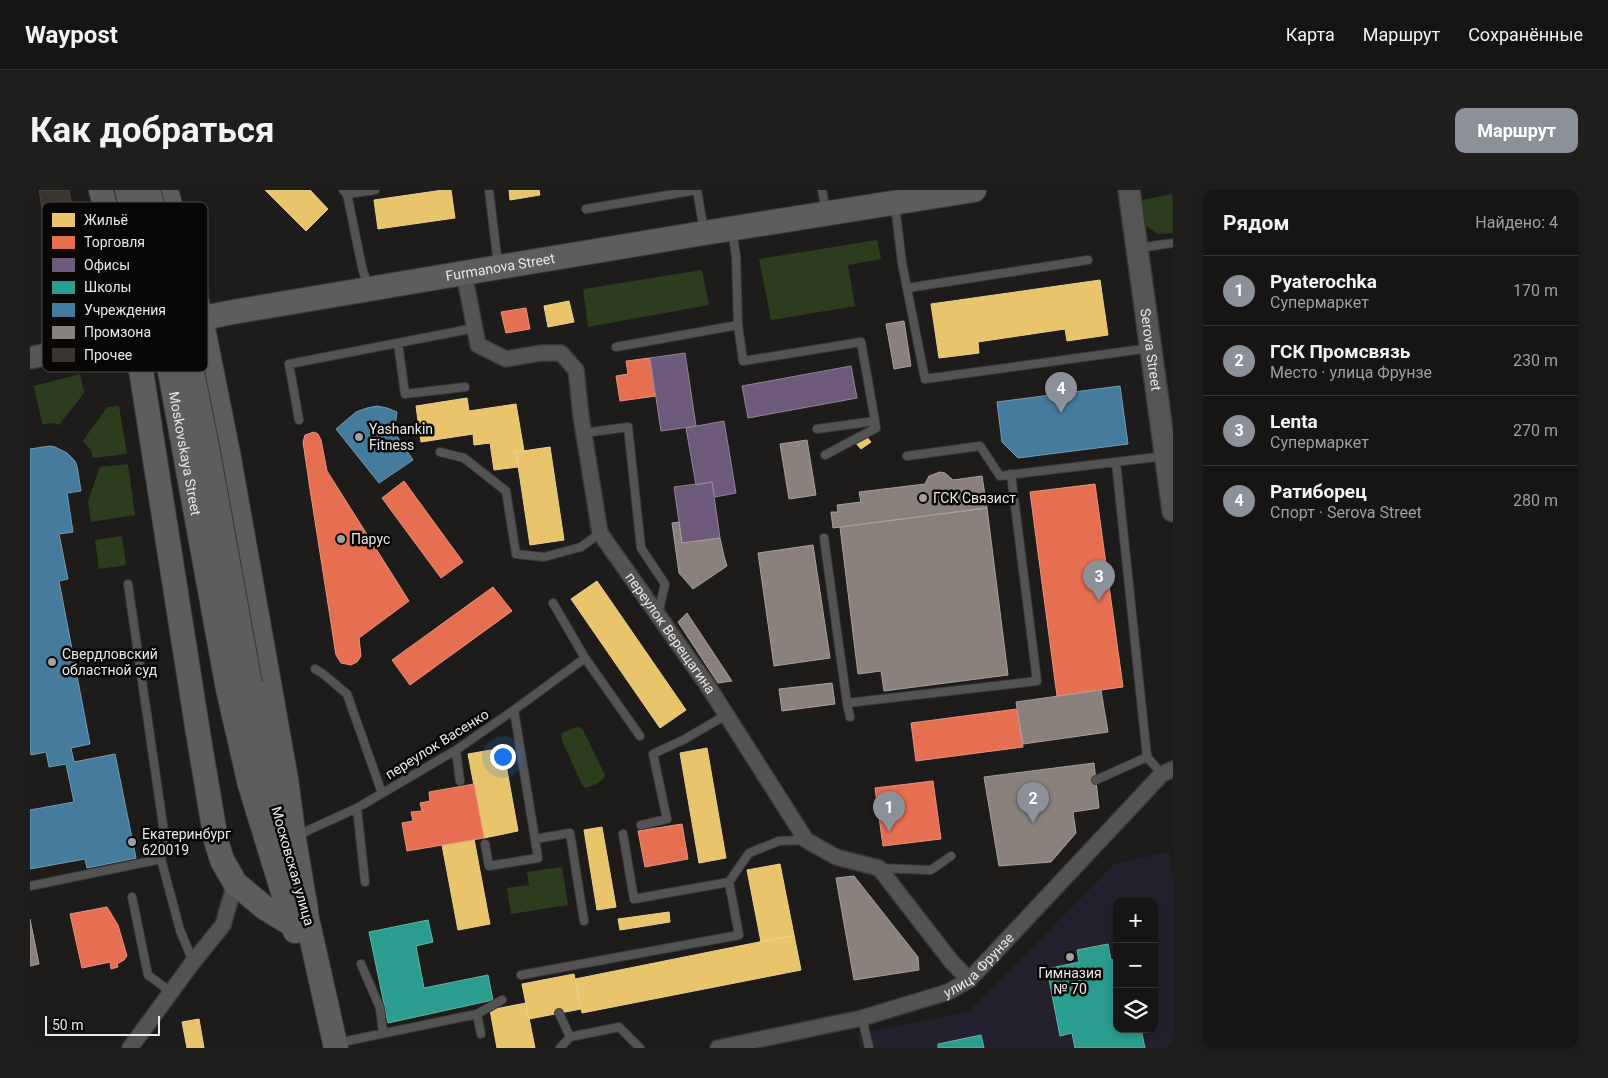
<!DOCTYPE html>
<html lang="ru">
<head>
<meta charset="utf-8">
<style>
	body { margin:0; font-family:Roboto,sans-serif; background:#1f1e1d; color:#f1f3f6 }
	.controls { position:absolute; right:15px; bottom:15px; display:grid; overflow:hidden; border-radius:10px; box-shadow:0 2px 8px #0003 }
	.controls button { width:45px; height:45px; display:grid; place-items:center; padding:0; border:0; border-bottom:1px solid #353434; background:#161514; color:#f1f3f6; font:25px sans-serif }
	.scale { position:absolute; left:15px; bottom:12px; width:115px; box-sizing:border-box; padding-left:5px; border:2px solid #eae8e6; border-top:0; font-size:14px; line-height:18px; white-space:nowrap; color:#eae8e6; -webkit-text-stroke:4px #080706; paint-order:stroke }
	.you { position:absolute; left:472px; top:566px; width:18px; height:18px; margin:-12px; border:4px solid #fff; border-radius:50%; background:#1a73e8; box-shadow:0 0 0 8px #1a73e833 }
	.badge { display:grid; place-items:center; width:32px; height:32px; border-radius:50%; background:#8c9099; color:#fff; font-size:16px; font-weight:700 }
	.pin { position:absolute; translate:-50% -41px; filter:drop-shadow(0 1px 2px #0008) }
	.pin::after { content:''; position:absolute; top:26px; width:18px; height:15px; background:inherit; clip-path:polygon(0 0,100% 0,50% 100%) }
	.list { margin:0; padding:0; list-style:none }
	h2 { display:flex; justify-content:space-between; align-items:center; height:65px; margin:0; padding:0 20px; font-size:21px }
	h2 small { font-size:16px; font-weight:400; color:#9e9fa0 }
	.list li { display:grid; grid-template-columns:32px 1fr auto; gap:15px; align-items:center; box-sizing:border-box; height:70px; padding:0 20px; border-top:1px solid #353434 }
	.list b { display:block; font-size:19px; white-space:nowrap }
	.list p { margin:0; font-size:16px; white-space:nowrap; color:#9e9fa0 }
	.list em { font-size:16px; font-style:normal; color:#9e9fa0 }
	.icon { flex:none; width:28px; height:28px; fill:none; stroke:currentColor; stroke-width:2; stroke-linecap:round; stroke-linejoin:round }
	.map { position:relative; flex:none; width:1143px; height:858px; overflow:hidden; border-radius:10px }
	header { display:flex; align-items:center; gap:30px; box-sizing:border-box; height:70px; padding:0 25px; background:#161514; border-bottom:1px solid #353434 }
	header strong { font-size:24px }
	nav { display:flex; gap:28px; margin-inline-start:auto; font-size:18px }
	.intro { display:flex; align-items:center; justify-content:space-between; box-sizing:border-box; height:120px; padding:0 30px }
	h1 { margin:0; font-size:35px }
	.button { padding:12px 22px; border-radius:10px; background:#8c9099; color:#fff; font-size:18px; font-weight:700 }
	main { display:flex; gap:30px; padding:0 30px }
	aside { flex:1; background:#161514; border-radius:10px; box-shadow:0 2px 8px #0003 }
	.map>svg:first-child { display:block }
</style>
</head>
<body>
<header>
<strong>Waypost</strong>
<nav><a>Карта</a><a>Маршрут</a><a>Сохранённые</a></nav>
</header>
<div class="intro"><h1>Как добраться</h1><a class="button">Маршрут</a></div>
<main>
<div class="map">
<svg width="1143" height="858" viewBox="0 0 1143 858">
	<rect width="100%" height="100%" fill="#1e1c1a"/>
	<!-- education -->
	<path fill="#25202e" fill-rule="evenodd" d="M 1139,662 L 1143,688 L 1143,858 L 830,858 L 827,844 L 938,822 L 1085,674 ZM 1087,712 L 1124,712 L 1124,839 L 1087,839 Z"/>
	<!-- green -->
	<path fill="#2b3d1d" d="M 1143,4 L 1143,43 L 1128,44 L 1116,36 L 1111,10 Z
		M 847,50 L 851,69 L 818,75 L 825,116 L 741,130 L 729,69 Z
		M 672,80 L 679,115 L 558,137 L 553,99 Z
		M 50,184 L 54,203 L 29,235 L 23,233 L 12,234 L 4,196 Z
		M 89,216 L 97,264 L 63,268 L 61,260 L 53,251 L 77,217 Z
		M 98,274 L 105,325 L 61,332 L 58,311 L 70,277 Z
		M 92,346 L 96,375 L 69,379 L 65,350 Z
		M 546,537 L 551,538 L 553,540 L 575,585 C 573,592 562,596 556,598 L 552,595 L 531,548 L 532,543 Z
		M 532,677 L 538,715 L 481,724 L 477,698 L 499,695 L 497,682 Z"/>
	<!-- homes -->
	<path fill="#e9c46a" stroke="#e9cf8f" d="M 235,0 L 280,0 L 298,19 L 276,41 Z
		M 413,0 L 421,0 L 425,28 L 348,39 L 344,10 Z
		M 479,0 L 509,0 L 510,5 L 480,10 Z
		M 1070,90 L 1078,145 L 1037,151 L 1035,139 L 948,152 L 949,163 L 909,168 L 901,114 Z
		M 539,111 L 544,132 L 518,137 L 514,116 Z
		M 437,208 L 439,221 L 486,214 L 494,261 L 486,262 L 488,277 L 464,280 L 460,253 L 444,255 L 443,244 L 391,252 L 386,216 Z
		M 835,245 L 841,252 L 831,259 L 825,252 Z
		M 520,257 L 534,350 L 500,355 L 486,262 Z
		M 567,391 L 656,520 L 630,538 L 541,409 Z
		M 473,558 L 488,641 L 454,648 L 438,564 Z
		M 677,558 L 696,668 L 669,673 L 650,563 Z
		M 572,637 L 586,717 L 567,720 L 554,640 Z
		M 444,649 L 460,734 L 428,740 L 412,655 Z
		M 750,674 L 764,745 L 731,752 L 717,680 Z
		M 639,722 L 640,732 L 590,740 L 588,729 Z
		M 764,745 L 771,780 L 552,823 L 545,789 Z
		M 544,784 L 551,819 L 499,829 L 492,794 Z
		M 496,813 L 505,858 L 467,858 L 460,820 Z
		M 169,829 L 174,858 L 157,858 L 152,832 Z"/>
	<!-- shops -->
	<path fill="#e76f51" stroke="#e8937e" d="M 496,118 L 500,139 L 476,143 L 471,122 Z
		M 620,168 L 626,206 L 590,211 L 586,186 L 598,184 L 596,171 Z
		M 284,242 L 288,244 L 291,250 L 297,281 L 379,411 L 329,448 L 331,466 L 327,472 L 321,475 L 311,473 L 306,465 L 280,299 L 273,252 L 275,245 Z
		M 374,291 L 433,372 L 411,388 L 352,308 Z
		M 1065,294 L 1093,497 L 1027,506 L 1000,302 Z
		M 463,397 L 482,421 L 380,495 L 362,470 Z
		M 987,519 L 993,557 L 886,571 L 881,533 Z
		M 903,591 L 911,649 L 853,656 L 845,598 Z
		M 444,594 L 454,648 L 377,661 L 372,633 L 383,631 L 381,622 L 392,621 L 390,613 L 400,611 L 399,602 Z
		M 652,634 L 658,669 L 615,677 L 608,641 Z
		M 77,717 L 88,735 L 97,766 L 94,770 L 87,774 L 88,777 L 81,779 L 80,772 L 52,778 L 40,724 Z"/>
	<!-- offices -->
	<path fill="#6d597a" stroke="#92849a" d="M 655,163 L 666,236 L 631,241 L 620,168 Z
		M 821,176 L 827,208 L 718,228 L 712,196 Z
		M 694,231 L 706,303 L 685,307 L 682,292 L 666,295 L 656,238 Z
		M 682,292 L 690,348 L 652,353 L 644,297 Z"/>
	<!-- schools -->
	<path fill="#2a9d8f" stroke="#64b4a9" d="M 398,730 L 403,752 L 386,756 L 394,798 L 458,785 L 463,810 L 358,833 L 339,742 Z
		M 1078,754 L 1081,770 L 1087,769 L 1087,839 L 1111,839 L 1115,858 L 1045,858 L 1042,843 L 1030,846 L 1017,779 L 1049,772 L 1047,760 Z
		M 951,845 L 954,858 L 908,858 L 908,854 Z"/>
	<!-- public -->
	<path fill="#457b9d" stroke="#769cb3" d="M 1090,196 L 1098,254 L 988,268 L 972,252 L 967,212 Z
		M 347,216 L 357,218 L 367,222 L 364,242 L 383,270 L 349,293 L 306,239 L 326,222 L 337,218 Z
		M 20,256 L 25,257 L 37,263 L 45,271 L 47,276 L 51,301 L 37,303 L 43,342 L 29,344 L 38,389 L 29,391 L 60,554 L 41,558 L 44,572 L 85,564 L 106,668 L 57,678 L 55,669 L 0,679 L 0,620 L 44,612 L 36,574 L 19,577 L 16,562 L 1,565 L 0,558 L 0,259 Z"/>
	<!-- industry -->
	<path fill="#8a817c" stroke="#a7a09c" d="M 874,131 L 881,176 L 864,179 L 856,134 Z
		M 777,250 L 786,305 L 759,309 L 750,254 Z
		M 910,282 L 915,283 L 923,290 L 952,286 L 957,318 L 803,338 L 801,322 L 808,322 L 807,315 L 831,312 L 829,302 L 895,294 L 899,286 Z
		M 957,318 L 978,485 L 854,501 L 851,481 L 828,484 L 810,337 Z
		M 649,332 L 652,353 L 690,348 L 694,366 L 697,376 L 663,399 L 649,383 L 642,333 Z
		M 783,355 L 800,468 L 744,476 L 728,363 Z
		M 657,423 L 702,491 L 688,493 L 648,432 Z
		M 802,493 L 805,514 L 752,521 L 749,499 Z
		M 1071,500 L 1078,542 L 993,554 L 986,512 Z
		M 1064,573 L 1069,618 L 1043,622 L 1046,643 L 1021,672 L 969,676 L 954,587 Z
		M 824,686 L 888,767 L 889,780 L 824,790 L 806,688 Z
		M 0,729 L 9,774 L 0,776 Z"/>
	<!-- building -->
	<path fill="#3a362e" stroke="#494745" d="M 9,0 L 39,0 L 41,12 L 12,18 Z"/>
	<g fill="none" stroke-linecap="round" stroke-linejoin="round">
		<defs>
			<path id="lane" d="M 313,0 L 317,4 L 332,77 L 338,97
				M 459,0 L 468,75
				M 792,0 L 796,22
				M 317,4 L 345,0
				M 865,15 L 872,73 L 895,189 L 1120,158
				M 556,19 L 667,0 L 674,41
				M 1108,58 L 1143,53
				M 877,98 L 1058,70
				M 708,135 L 713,171 L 831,152 L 845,231 L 787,239
				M 368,153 L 375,204 L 435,197
				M 586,157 L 708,135 L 706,66 L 702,41
				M 269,230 L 259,174 L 445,138
				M 554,243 L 598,237 L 611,358 L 635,394 L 628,424
				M 410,262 L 434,268 L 476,301 L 486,364 L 514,367 L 551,357 L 570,343
				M 795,265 L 846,238 L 845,231
				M 877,266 L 950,256 L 970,286 L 1135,266
				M 1086,272 L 1117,567 L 1132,584
				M 794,348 L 817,513
				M 98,394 L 134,642 L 131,669 L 150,740 L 163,772
				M 523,413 L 555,468 L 610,546
				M 285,479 L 292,483 L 317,504 L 352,603
				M 820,527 L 817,513 L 1007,491 L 981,284
				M 426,560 L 430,591
				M 1066,590 L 1117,567
				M 327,618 L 335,692
				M 611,635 L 637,629 L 623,564 L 655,549 L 696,525
				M 593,644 L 604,709 L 699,692 L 719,663 L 749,651 L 776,650
				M 268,646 L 279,640 L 327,618 L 426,560 L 484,520 L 555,468
				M 505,649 L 540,643 L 554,731
				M 455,654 L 459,676 L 508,668 L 484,520
				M 849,678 L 901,680 L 921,666
				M 0,696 L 131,669
				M 102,707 L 118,785 L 141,802
				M 331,774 L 350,818 L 353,843
				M 491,785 L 709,745 L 699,692
				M 529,823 L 540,847
				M 447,824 L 472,810
				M 832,828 L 839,858
				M 307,853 L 447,824 L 451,844
				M 530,858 L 540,847 L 589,837 L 610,858"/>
			<g id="street">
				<path id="s1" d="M 434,83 L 448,155 L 476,169 L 511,163 L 531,163 L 546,180 L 551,226 L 570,343 L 678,496 L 776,650 L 806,667 L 849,678 L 921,771 L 939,790"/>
				<path d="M 100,858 L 163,772 L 193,735 L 205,693"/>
				<path id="s2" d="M 688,858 L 832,828 L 918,802 L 939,790 L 1132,584 L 1143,579"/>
			</g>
			<g id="secondary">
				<path id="s3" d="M 1099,0 L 1143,321"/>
				<path d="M 0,168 L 105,142"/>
			</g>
			<g id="primary">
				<path d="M 71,0 L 105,142 L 168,543 L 186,650 L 192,670 L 205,693 L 235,718 L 263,735"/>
				<path d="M 136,0 L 171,128 L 199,268 L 256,589 L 264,649 L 276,720"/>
				<path id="s4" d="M 105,142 L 203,122 L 434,83 L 674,43 L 944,0"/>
				<path d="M 220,494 L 239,591 L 250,629"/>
				<path d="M 198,499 L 220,595 L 265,741"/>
				<path d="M 272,706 L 306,858"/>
			</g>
		</defs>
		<!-- lane casing -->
		<use href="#lane" stroke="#3a3937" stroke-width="10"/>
		<!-- street casing -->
		<use href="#street" stroke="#3a3937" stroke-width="18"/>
		<!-- secondary casing -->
		<use href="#secondary" stroke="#3a3937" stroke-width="24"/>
		<!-- primary casing -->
		<use href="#primary" stroke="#3a3937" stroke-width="26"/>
		<!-- lane -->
		<use href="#lane" stroke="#545353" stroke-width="8"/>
		<!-- street -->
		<use href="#street" stroke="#545353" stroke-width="15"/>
		<!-- secondary -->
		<use href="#secondary" stroke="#565555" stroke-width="21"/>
		<!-- primary -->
		<use href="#primary" stroke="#5f5d5c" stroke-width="24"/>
		<defs>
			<g id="primary-bridge">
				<path id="s5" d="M 97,0 L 128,116 L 198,499"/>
				<path d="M 118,0 L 148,111 L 178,262 L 220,494"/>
			</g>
		</defs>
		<!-- primary-bridge casing -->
		<use href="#primary-bridge" stroke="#3a3937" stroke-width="26" stroke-linecap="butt"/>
		<!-- primary-bridge -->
		<use href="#primary-bridge" stroke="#5f5d5c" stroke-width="24"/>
	</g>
	<!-- markers -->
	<g fill="#a3a19f" stroke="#080706" stroke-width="2">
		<circle cx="329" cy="247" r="5"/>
		<circle cx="893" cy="308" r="5"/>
		<circle cx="311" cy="349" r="5"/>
		<circle cx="22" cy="472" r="5"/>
		<circle cx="102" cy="652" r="5"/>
		<circle cx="1040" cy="767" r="5"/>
	</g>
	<g text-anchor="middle" stroke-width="5" stroke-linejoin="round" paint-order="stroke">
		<!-- street labels -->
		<g font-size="14" fill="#eae8e6" stroke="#080706">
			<text dy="5" stroke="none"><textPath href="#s4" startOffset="371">Furmanova Street</textPath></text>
			<text dy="5" stroke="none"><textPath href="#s3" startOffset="161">Serova Street</textPath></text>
			<text dy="5" stroke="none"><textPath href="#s5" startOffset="270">Moskovskaya Street</textPath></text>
			<text dy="5" stroke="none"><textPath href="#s1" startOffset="470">переулок Верещагина</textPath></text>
			<text transform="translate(407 554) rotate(-32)" y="5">переулок Васенко</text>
			<text transform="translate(263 676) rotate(74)" y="5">Московская улица</text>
			<text dy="5" stroke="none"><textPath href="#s2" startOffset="278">улица Фрунзе</textPath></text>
		</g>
		<!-- poi labels -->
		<g font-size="14" fill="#eae8e6" stroke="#080706" text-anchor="start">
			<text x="339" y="244">Yashankin<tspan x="339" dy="16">Fitness</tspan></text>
			<text x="903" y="313">ГСК Связист</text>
			<text x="321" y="354">Парус</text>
			<text x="32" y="469">Свердловский<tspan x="32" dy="16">областной суд</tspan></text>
			<text x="112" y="649">Екатеринбург<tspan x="112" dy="16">620019</tspan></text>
			<text x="1040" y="788" text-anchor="middle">Гимназия<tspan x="1040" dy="16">№ 70</tspan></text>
		</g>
	</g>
	<!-- legend -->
	<rect x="12" y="12" width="166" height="170" rx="8" fill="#080706" stroke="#4c4a49" stroke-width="1"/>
	<rect x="22" y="23" width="23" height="14" fill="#e9c46a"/>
	<rect x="22" y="46" width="23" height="13" fill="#e76f51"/>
	<rect x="22" y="68" width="23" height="14" fill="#6d597a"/>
	<rect x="22" y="91" width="23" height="13" fill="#2a9d8f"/>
	<rect x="22" y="113" width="23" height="14" fill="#457b9d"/>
	<rect x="22" y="136" width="23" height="13" fill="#8a817c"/>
	<rect x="22" y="158" width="23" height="14" fill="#3a362e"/>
	<g font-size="14" fill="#eae8e6">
		<text x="54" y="35">Жильё</text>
		<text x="54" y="57">Торговля</text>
		<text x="54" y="80">Офисы</text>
		<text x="54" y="102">Школы</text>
		<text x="54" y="125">Учреждения</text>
		<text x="54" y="147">Промзона</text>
		<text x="54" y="170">Прочее</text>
	</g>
</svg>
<div class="controls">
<button>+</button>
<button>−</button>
<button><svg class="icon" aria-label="layers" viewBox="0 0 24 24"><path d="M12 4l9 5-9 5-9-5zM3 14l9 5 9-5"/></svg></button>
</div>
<div class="scale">50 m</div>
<div class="you"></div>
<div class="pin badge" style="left:859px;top:642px">1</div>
<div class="pin badge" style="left:1003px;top:633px">2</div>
<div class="pin badge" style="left:1069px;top:411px">3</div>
<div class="pin badge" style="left:1031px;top:223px">4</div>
</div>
<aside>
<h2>Рядом<small>Найдено: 4</small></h2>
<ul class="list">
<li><span class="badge">1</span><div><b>Pyaterochka</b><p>Супермаркет</p></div><em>170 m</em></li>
<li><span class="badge">2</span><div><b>ГСК Промсвязь</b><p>Место · улица Фрунзе</p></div><em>230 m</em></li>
<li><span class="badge">3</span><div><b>Lenta</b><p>Супермаркет</p></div><em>270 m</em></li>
<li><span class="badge">4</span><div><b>Ратиборец</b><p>Спорт · Serova Street</p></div><em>280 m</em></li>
</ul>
</aside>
</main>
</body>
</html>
